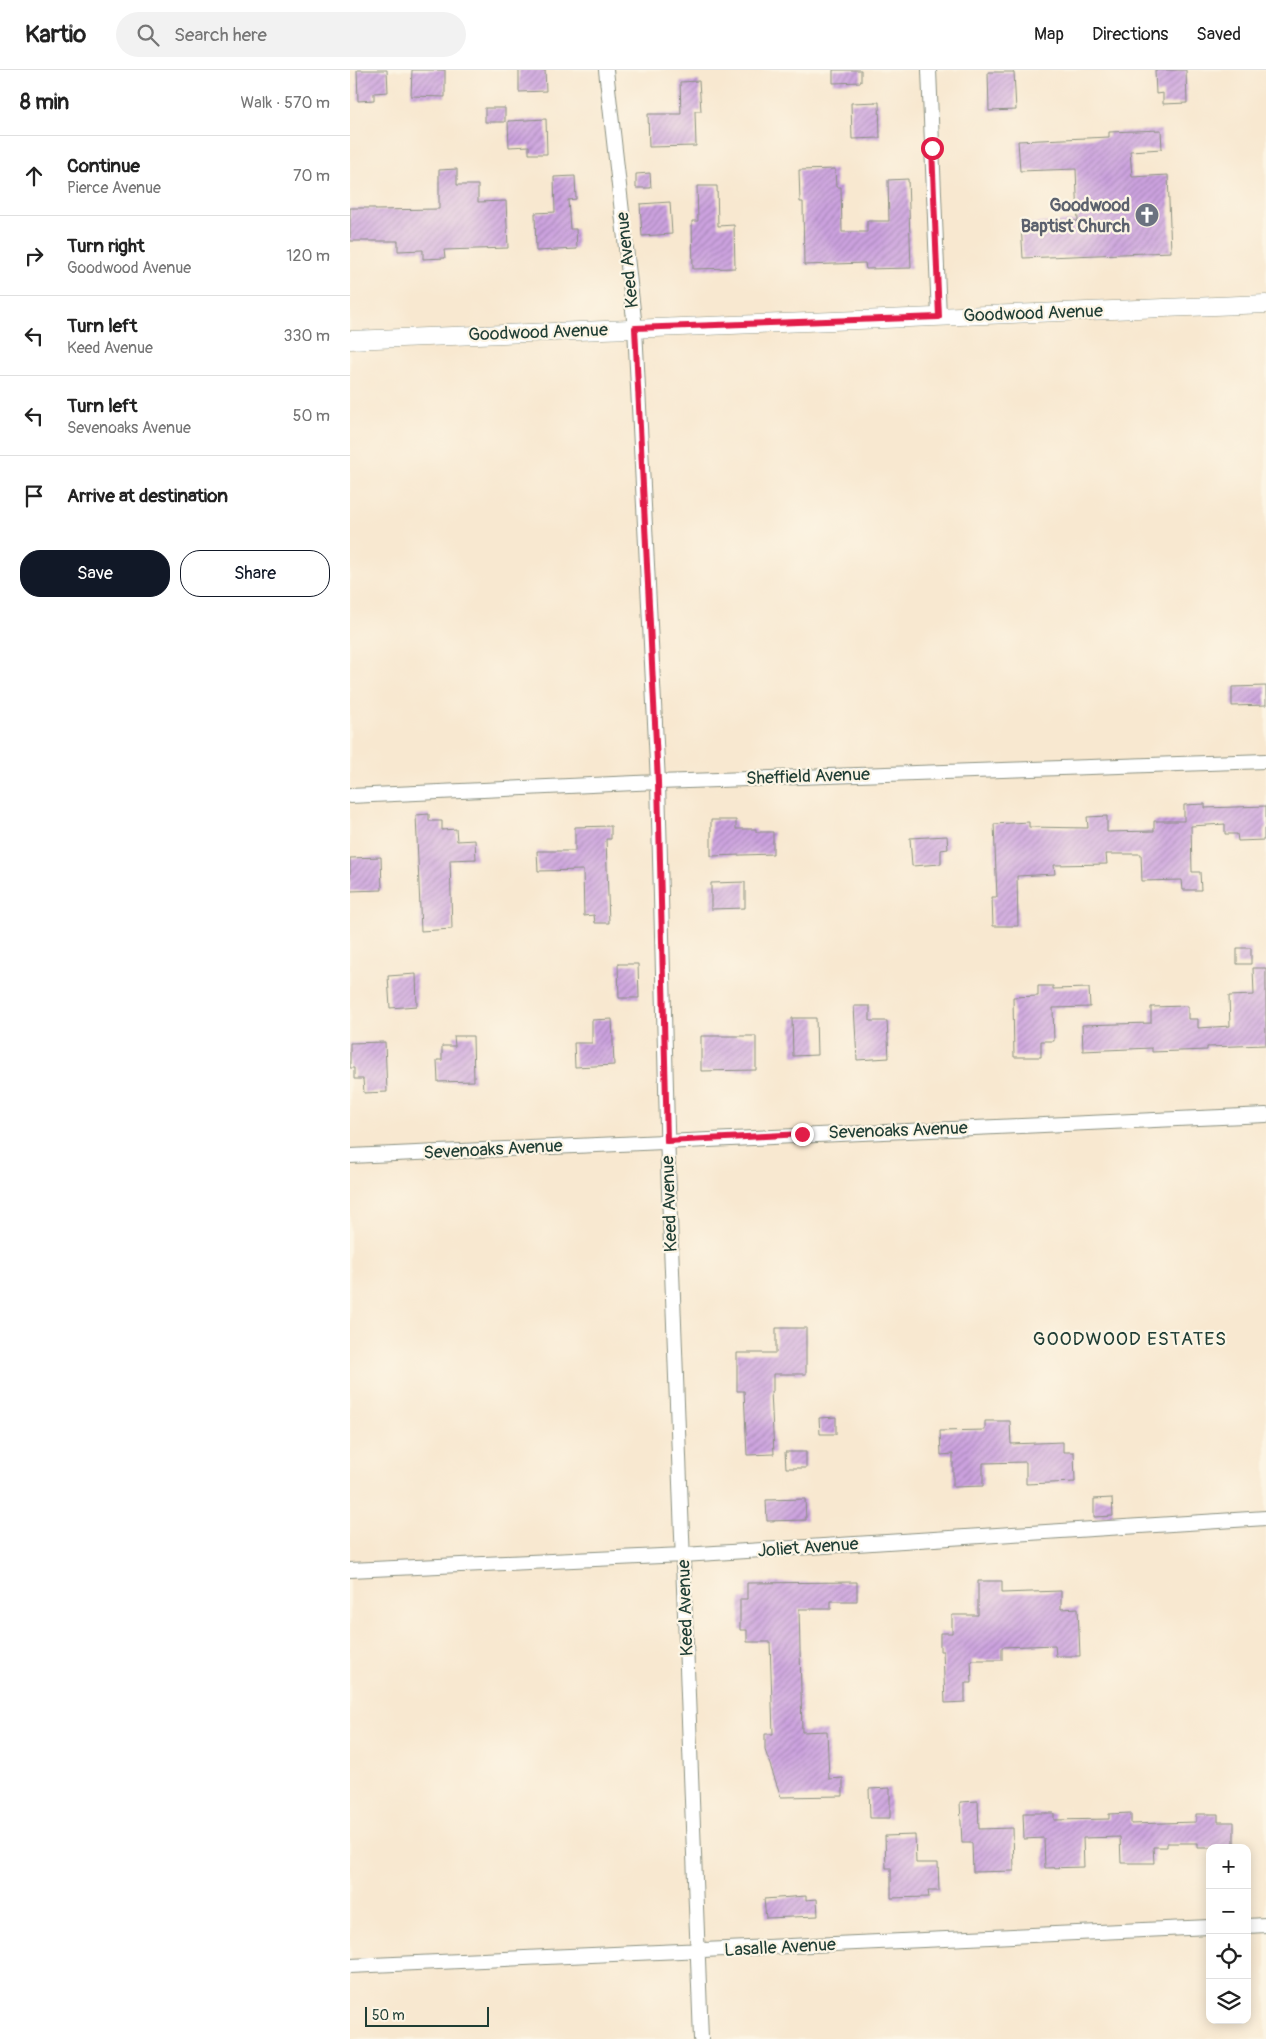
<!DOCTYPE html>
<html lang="en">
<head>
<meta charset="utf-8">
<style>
	body { margin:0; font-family:Pangolin,sans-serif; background:#f2f2f2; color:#222 }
	.controls { position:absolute; right:15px; bottom:15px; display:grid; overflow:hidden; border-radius:10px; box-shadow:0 2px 12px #0003 }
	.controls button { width:45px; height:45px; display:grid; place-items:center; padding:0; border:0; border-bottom:1px solid #e0e0e0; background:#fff; color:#222; font:25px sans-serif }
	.scale { position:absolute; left:15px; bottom:12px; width:124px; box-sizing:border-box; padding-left:5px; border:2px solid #1f3d34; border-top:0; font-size:14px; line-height:18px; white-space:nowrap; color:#1f3d34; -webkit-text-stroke:4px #fcf5e5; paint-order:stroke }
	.stop { position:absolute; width:15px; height:15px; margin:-11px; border:4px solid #e11d48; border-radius:50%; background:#fff }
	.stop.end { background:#e11d48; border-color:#fff; box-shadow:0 1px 5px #0008 }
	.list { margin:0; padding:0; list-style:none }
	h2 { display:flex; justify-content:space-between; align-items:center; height:65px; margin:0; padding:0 20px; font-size:21px }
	h2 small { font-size:16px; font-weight:400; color:#767676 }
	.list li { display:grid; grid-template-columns:32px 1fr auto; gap:15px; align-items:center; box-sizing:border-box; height:80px; padding:0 20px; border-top:1px solid #e0e0e0 }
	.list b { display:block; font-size:19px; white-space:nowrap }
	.list p { margin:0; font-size:16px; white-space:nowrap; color:#767676 }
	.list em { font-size:16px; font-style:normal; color:#767676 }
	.actions { display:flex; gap:10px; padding:15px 20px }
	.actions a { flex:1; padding:11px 0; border:1px solid #111827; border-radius:20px; text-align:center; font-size:18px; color:#111827 }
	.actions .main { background:#111827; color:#fff }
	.icon { flex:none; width:28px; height:28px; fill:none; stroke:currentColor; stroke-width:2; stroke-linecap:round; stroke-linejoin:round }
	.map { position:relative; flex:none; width:916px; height:1969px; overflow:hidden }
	header { display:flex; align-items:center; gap:30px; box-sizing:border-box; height:70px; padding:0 25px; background:#fff; border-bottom:1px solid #e0e0e0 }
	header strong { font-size:24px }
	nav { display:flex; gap:28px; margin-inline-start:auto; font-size:18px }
	.search { width:350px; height:45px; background:#f2f2f2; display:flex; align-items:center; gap:12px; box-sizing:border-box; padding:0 18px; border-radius:28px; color:#767676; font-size:19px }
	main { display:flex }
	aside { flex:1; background:#fff }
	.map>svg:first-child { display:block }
</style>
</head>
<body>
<header>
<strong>Kartio</strong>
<div class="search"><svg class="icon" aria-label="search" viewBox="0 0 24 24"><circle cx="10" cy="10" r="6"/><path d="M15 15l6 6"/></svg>Search here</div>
<nav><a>Map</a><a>Directions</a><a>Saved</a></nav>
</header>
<main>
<aside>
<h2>8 min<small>Walk · 570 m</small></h2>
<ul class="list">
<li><svg class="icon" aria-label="ahead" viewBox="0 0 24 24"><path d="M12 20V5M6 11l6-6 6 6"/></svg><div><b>Continue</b><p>Pierce Avenue</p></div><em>70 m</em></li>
<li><svg class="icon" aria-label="right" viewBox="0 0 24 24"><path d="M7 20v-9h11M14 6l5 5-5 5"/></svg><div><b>Turn right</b><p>Goodwood Avenue</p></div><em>120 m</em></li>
<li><svg class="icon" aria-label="left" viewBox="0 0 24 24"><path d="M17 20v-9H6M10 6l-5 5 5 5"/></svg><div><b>Turn left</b><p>Keed Avenue</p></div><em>330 m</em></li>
<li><svg class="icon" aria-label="left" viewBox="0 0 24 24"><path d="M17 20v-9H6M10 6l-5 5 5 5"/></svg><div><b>Turn left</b><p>Sevenoaks Avenue</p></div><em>50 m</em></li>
<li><svg class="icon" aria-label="arrive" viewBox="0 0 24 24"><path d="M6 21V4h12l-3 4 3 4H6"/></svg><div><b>Arrive at destination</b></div></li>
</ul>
<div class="actions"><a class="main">Save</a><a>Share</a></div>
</aside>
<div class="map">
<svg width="916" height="1969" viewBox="0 0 916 1969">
	<defs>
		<pattern id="building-hatch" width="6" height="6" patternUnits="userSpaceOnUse" patternTransform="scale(1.25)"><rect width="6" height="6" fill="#cca2df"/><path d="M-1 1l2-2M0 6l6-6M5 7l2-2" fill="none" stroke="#a585b6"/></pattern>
	</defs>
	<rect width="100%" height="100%" fill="#fcf5e5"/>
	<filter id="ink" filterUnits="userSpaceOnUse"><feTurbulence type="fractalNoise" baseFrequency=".02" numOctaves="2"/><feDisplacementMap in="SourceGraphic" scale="10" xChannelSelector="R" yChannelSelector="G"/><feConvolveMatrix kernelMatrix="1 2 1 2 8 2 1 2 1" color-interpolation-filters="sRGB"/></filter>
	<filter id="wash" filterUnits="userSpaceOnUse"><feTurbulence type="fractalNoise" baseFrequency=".0096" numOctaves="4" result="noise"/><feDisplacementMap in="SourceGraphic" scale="20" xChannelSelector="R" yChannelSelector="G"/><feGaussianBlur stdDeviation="1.12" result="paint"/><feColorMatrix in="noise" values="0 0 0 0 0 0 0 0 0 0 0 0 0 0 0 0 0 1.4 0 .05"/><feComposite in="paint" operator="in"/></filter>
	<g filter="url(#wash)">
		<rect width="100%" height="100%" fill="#f8e8d0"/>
		<g id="blocks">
			<!-- building -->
			<path fill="url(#building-hatch)" d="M 7,0 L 37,0 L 38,22 L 24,23 L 24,30 L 8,31 Z
				M 62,0 L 95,0 L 95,27 L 61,26 Z
				M 169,0 L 195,0 L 196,21 L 169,22 Z
				M 483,0 L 511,0 L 511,12 L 483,13 Z
				M 805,0 L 836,0 L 837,33 L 813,34 L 813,23 L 806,24 Z
				M 638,2 L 664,2 L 666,40 L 639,41 Z
				M 349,11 L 351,41 L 345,41 L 346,76 L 299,77 L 298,44 L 331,44 L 330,12 Z
				M 529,32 L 530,68 L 502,69 L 501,33 Z
				M 135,38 L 155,38 L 155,52 L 135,52 Z
				M 196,49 L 197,84 L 179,84 L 179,76 L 159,77 L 158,51 Z
				M 811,60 L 812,79 L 780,81 L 782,107 L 818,105 L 821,182 L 673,188 L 671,154 L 728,151 L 726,99 L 670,101 L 668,71 L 759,67 L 759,62 Z
				M 107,99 L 107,115 L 128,115 L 128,132 L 156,131 L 158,178 L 94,180 L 95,188 L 73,189 L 73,180 L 48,181 L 48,171 L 0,171 L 0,138 L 25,138 L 25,140 L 89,139 L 89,100 Z
				M 485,99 L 486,117 L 491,117 L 492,162 L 517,162 L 517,151 L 539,151 L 538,110 L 558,109 L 561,198 L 516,199 L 515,193 L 454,195 L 453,132 L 450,132 L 449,100 Z
				M 300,103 L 301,118 L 286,118 L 286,104 Z
				M 225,106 L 226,129 L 218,130 L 220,159 L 226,159 L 227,179 L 186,181 L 185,143 L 205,142 L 204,107 Z
				M 347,116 L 367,116 L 368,156 L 384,155 L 385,198 L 343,199 L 342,151 L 348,151 Z
				M 320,132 L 322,164 L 292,166 L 290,134 Z
				M 916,616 L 916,635 L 882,636 L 882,617 Z
				M 855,734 L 855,738 L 916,736 L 916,758 L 914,759 L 914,770 L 888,771 L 887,764 L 875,764 L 875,754 L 841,756 L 842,802 L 850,802 L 851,820 L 833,820 L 832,810 L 792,811 L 791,784 L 756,784 L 757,794 L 704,795 L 705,804 L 667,806 L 668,856 L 643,856 L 642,827 L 647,827 L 644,754 L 679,752 L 679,757 L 738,758 L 737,747 L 757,746 L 757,762 L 804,761 L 804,751 L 834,751 L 834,735 Z
				M 79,744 L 79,751 L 92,751 L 92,760 L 106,759 L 107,771 L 125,770 L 126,789 L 100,790 L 102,859 L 71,861 L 66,745 Z
				M 361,750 L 386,750 L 386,759 L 406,759 L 406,762 L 423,762 L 423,784 L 361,786 Z
				M 261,756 L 261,769 L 256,769 L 259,853 L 245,853 L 244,845 L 234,846 L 233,800 L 188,801 L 187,781 L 225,781 L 225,757 Z
				M 597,766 L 598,779 L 591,780 L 591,794 L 562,796 L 560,768 Z
				M 31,787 L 32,820 L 0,821 L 0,788 Z
				M 395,812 L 395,838 L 361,839 L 361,813 Z
				M 887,878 L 901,878 L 901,894 L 887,894 Z
				M 268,894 L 288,894 L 289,928 L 269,928 Z
				M 903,898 L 916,898 L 916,975 L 857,977 L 857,980 L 802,982 L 802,978 L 733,981 L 732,955 L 801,953 L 801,937 L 838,936 L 838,949 L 848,949 L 848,958 L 880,956 L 879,926 L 904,925 Z
				M 66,904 L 67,936 L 40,938 L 38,906 Z
				M 688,916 L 703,916 L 703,919 L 739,918 L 740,937 L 703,938 L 704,971 L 691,971 L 691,987 L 664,987 L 663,927 L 688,926 Z
				M 504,936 L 520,936 L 520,951 L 537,951 L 539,988 L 507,990 Z
				M 442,948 L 466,948 L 467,985 L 443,986 Z
				M 262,949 L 264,995 L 225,997 L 224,973 L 242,973 L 242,950 Z
				M 104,966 L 123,966 L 124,1011 L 88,1012 L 87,990 L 92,990 L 92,976 L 105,976 Z
				M 351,966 L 406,966 L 406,1000 L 351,1001 Z
				M 35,972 L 37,1022 L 14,1023 L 13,1009 L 4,1009 L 4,998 L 0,998 L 0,973 Z
				M 426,1258 L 456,1258 L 456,1304 L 423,1304 L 423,1321 L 421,1321 L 424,1384 L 397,1385 L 394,1321 L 387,1321 L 387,1283 L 426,1283 Z
				M 486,1347 L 486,1364 L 470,1364 L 469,1348 Z
				M 635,1351 L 660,1351 L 661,1374 L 713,1372 L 713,1382 L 724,1382 L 725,1412 L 676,1414 L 676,1392 L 633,1393 L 633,1416 L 603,1417 L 603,1384 L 591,1385 L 590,1361 L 635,1360 Z
				M 435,1382 L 456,1382 L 456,1398 L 436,1398 Z
				M 762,1428 L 763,1446 L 744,1447 L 744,1429 Z
				M 455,1429 L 456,1450 L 417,1451 L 416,1430 Z
				M 628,1511 L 652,1511 L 652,1523 L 711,1521 L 711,1539 L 728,1538 L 730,1586 L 706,1586 L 705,1575 L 652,1577 L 652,1590 L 621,1590 L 622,1613 L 615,1613 L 615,1632 L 595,1633 L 593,1581 L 590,1581 L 590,1563 L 602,1563 L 602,1545 L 628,1545 Z
				M 507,1512 L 507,1531 L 481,1531 L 481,1539 L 449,1539 L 452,1662 L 477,1661 L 479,1709 L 493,1708 L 493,1726 L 431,1727 L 415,1680 L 415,1664 L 423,1664 L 420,1572 L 397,1572 L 397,1560 L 390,1560 L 390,1529 L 397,1529 L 397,1513 Z
				M 540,1718 L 540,1748 L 520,1748 L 519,1719 Z
				M 628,1731 L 629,1759 L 663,1758 L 664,1801 L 623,1802 L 622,1773 L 612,1773 L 610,1732 Z
				M 673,1743 L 704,1743 L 704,1750 L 759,1749 L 759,1744 L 781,1743 L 781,1754 L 846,1752 L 846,1744 L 868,1744 L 868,1752 L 884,1752 L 884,1778 L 848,1778 L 848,1773 L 817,1773 L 817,1777 L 803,1777 L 804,1793 L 771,1793 L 770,1767 L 733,1768 L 734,1797 L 695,1798 L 694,1768 L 674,1769 Z
				M 565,1765 L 566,1793 L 588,1793 L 589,1821 L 578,1821 L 579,1827 L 541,1828 L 541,1798 L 536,1798 L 535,1766 Z
				M 456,1826 L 456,1830 L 467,1829 L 468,1846 L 416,1848 L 414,1829 Z"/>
		</g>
	</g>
	<g filter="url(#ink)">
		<use href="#blocks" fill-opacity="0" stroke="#8c9282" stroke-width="1"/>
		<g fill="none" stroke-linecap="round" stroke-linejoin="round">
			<defs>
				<path id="minor" d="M 256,0 L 285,258 L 308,712 L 318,1095 L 351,1969
					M 579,0 L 589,247
					M 0,726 L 308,712 L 916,691
					M 0,1086 L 916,1045
					M 0,1500 L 333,1485 L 916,1448
					M 897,1856 L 916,1855
					M 0,1896 L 860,1857"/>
				<path id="tertiary" d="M 0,270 L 916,234"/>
			</defs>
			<!-- minor casing -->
			<use href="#minor" stroke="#8c9282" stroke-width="16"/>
			<!-- tertiary casing -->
			<use href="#tertiary" stroke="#8c9282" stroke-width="19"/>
			<!-- minor -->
			<use href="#minor" stroke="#fff" stroke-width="14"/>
			<!-- tertiary -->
			<use href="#tertiary" stroke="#fff" stroke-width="18"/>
		</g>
	</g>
	<g fill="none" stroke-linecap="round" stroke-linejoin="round" filter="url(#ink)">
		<!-- route -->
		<path stroke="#e11d48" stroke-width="6" d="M 452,1064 L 317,1071 L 308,712 L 285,258 L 589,247 L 582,78"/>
	</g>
	<!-- icons -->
	<defs>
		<symbol id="church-disc" viewBox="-11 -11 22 22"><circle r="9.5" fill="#6b7280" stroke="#fcf5e5"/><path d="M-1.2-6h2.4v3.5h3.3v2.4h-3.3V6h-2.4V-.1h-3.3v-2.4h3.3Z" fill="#fff"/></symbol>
	</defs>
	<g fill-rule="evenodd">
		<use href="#church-disc" x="783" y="131" width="28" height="28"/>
	</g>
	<g text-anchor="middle" stroke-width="4.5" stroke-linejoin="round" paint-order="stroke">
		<!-- worship labels -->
		<g font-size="18" font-weight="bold" fill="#5b616d" stroke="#fcf5e5" text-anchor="end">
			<text x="780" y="141">Goodwood<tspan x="780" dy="21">Baptist Church</tspan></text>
		</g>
		<!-- street labels -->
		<g font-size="18" fill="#1f3d34" stroke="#fcf5e5">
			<text transform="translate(277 190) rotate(-96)" y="6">Keed Avenue</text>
			<text transform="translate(683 243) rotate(-2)" y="6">Goodwood Avenue</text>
			<text transform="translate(188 262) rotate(-2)" y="6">Goodwood Avenue</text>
			<text transform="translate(458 706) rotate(-2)" y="6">Sheffield Avenue</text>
			<text transform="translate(548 1060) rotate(-2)" y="6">Sevenoaks Avenue</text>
			<text transform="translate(143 1079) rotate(-3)" y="6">Sevenoaks Avenue</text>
			<text transform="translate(319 1134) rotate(-92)" y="6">Keed Avenue</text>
			<text transform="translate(458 1477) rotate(-4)" y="6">Joliet Avenue</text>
			<text transform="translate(335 1538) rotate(-92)" y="6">Keed Avenue</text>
			<text transform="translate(430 1877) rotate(-3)" y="6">Lasalle Avenue</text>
		</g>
		<!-- neighbourhood labels -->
		<g font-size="19" letter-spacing="1" fill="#1f3d34" stroke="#fcf5e5">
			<text x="780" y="1275">GOODWOOD ESTATES</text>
		</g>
	</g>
</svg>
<div class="controls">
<button>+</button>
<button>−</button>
<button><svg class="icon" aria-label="locate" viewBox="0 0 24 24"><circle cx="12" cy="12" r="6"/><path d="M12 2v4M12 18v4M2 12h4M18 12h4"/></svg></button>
<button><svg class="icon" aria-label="layers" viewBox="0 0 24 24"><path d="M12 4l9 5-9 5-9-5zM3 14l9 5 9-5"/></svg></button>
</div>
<div class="scale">50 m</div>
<div class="stop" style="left:582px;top:78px"></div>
<div class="stop end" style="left:452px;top:1064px"></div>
</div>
</main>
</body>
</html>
